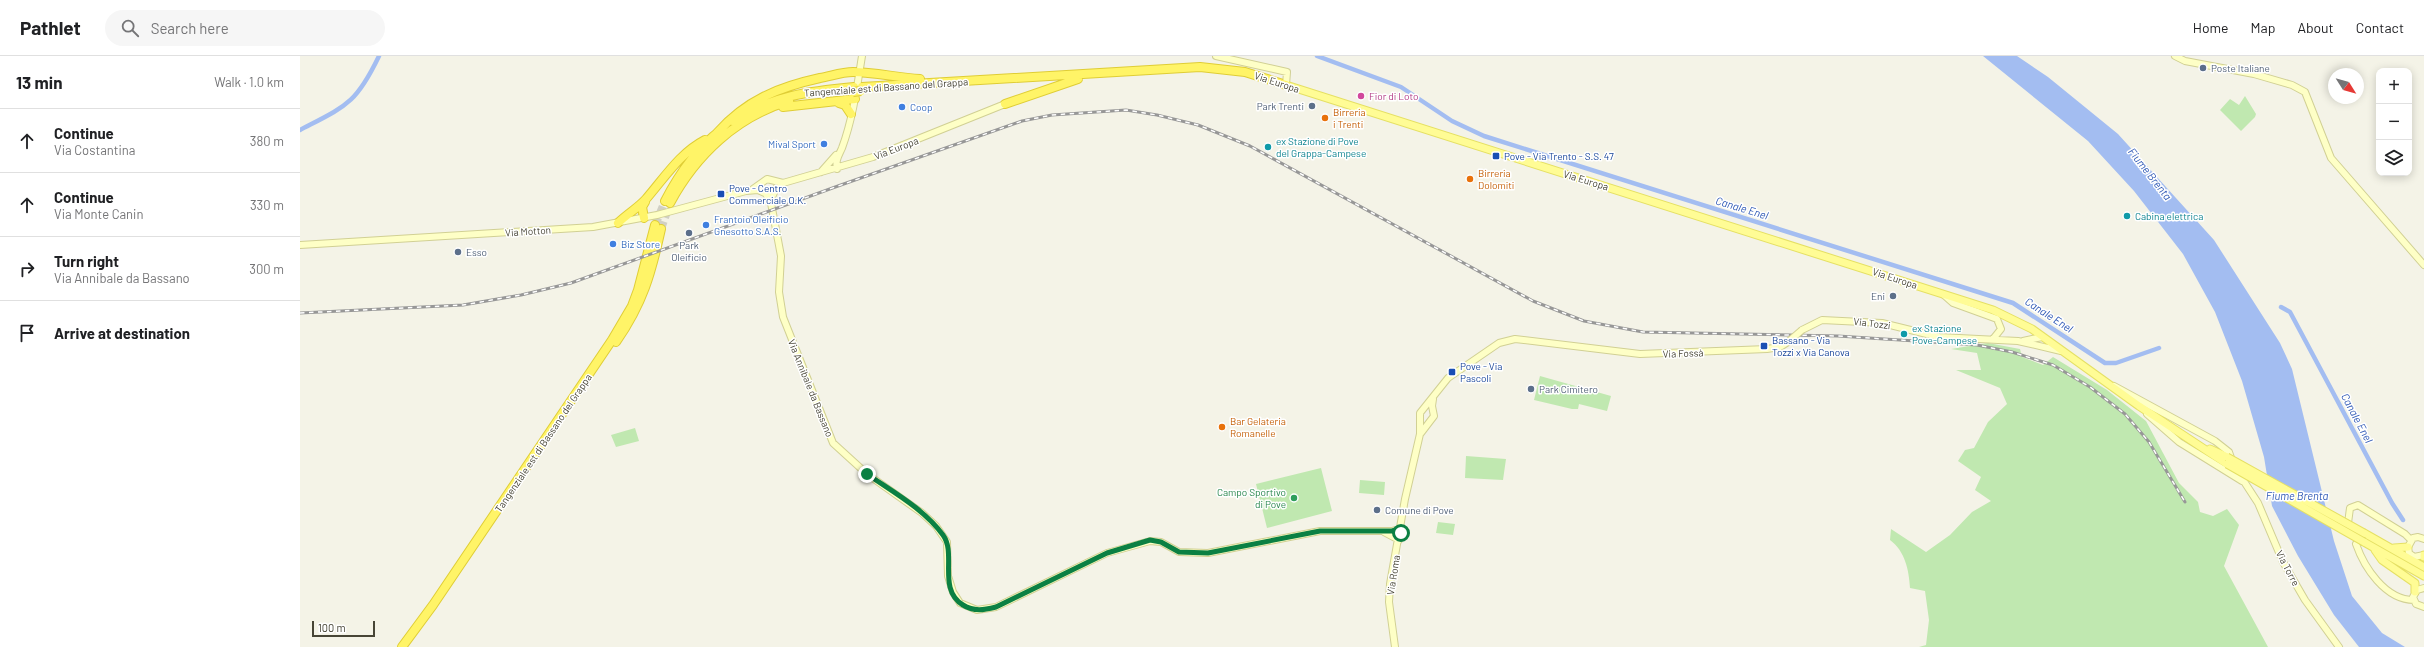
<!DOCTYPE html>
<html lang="en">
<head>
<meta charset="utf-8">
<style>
	body { margin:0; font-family:Barlow,sans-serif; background:#f6f6f6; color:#202124 }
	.controls { position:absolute; right:12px; top:12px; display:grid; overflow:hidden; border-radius:8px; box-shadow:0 2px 10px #0003 }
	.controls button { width:36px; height:36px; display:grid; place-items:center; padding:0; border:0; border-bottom:1px solid #e0e0e0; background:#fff; color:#202124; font:20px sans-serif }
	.compass { position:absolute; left:2028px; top:12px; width:36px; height:36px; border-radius:50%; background:#fff; box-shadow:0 2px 10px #0003; rotate:127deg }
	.scale { position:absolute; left:12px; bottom:10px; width:63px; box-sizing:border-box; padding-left:4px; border:2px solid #474536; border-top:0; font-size:11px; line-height:14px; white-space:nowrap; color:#474536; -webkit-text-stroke:3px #fff; paint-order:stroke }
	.stop { position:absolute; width:12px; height:12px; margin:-9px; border:3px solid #0b8043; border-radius:50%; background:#fff }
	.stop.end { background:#0b8043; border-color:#fff; box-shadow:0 1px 4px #0008 }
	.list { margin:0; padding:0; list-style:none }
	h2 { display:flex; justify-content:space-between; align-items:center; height:52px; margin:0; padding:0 16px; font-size:17px }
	h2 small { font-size:13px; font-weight:400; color:#757577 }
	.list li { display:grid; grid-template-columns:26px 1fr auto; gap:12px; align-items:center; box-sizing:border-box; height:64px; padding:0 16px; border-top:1px solid #e0e0e0 }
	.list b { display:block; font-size:15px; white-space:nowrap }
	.list p { margin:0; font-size:13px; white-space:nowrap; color:#757577 }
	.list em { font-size:13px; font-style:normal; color:#757577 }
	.icon { flex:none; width:22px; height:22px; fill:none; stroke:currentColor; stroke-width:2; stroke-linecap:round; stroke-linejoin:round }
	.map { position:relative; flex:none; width:2124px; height:591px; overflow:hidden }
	header { display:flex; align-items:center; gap:24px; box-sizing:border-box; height:56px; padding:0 20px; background:#fff; border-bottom:1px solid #e0e0e0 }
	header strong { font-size:19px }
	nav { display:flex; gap:22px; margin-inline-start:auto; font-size:14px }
	.search { width:280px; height:36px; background:#f6f6f6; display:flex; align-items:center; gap:10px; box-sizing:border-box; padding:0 14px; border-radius:22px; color:#757577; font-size:15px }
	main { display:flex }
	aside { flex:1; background:#fff }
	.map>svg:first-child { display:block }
</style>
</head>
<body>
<header>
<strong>Pathlet</strong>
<div class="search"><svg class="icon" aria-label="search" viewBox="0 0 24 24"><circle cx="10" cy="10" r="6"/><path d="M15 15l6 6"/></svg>Search here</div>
<nav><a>Home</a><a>Map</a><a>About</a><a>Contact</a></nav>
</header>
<main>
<aside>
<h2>13 min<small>Walk · 1.0 km</small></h2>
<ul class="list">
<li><svg class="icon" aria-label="ahead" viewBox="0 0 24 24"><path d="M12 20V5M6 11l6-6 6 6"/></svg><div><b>Continue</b><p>Via Costantina</p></div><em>380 m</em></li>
<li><svg class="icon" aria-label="ahead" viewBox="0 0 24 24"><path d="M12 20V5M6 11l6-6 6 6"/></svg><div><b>Continue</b><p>Via Monte Canin</p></div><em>330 m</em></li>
<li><svg class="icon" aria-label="right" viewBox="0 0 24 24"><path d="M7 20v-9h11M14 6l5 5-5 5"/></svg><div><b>Turn right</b><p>Via Annibale da Bassano</p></div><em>300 m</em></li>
<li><svg class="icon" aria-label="arrive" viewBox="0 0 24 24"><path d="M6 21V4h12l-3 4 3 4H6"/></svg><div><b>Arrive at destination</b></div></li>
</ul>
</aside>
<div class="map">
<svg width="2124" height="591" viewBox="0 0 2124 591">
	<rect width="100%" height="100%" fill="#f4f3e7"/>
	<!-- green -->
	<path fill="#c0e8b0" d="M 1945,40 L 1956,58 L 1955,61 L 1941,75 L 1920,54 L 1930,43 L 1939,49 Z
		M 1688,287 L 1720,293 L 1722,301 L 1743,309 L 1753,301 L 1807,334 L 1846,365 L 1879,427 L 1898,446 L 1900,456 L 1913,460 L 1927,453 L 1939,469 L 1924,510 L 1968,591 L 1619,591 L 1626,589 L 1629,564 L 1625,535 L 1610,532 C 1609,514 1605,495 1590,484 L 1591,473 L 1626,496 L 1650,479 L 1672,456 L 1691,445 L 1675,434 L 1681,421 L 1658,405 L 1665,394 L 1674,392 L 1688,366 L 1707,348 L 1700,332 L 1656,314 L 1681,314 L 1677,297 L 1651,293 Z
		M 1240,320 L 1311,340 L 1307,355 L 1279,348 L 1278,353 L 1272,353 L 1234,344 Z
		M 335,372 L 339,385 L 316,391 L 311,379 Z
		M 1166,400 L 1206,403 L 1203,424 L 1165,422 Z
		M 1021,412 L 1032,455 L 967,472 L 956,428 Z
		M 1060,424 L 1085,426 L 1084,439 L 1059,437 Z
		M 1138,466 L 1155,468 L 1153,479 L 1136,477 Z"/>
	<!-- water -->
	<path fill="#a3bdf1" d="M 1683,0 L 1717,0 L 1748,21 L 1818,78 L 1914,184 L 1980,287 L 1992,313 L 2034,485 L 2052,540 L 2082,577 L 2105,591 L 2059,591 L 2034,559 L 1998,500 L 1972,450 L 1964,401 L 1942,325 L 1915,256 L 1883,198 L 1834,135 L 1788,85 Z"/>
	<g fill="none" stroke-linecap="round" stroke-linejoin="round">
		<!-- canal -->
		<path stroke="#a3bdf1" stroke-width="4.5" d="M 1017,0 L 1101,31 L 1152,65 L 1184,80 L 1713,247 L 1805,307 L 1816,307 L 1859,292
			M 0,74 C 46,50 56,48 79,0
			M 1981,251 L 1990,256 L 2092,447 L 2103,464"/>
		<!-- highway-tunnel -->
		<path stroke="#d1d0c4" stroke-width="8" stroke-dasharray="8 4" stroke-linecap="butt" d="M 355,169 L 365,145
			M 361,173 L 370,147"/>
		<defs>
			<path id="secondary" d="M 916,0 L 987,16 L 986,29
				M 1875,0 L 1885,5 L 1954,18 L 1992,29 L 2005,36 L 2031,102 L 2124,209
				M 537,113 C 535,104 539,99 542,92 C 553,62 557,31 562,0
				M 521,116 L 536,99
				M 453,133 L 467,123 L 483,127
				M 466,138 L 471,147 L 481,200 L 479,236 L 483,261 L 533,387 L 567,418 L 622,457 L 636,470 L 647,486 L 648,520 L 653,536 L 660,547 L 677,554 L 696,551 L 807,497 L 850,485 L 861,486 L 879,496 L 908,497 L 1020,475 L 1092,475 L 1102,472
				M 473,139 L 476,132 L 483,127 L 573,101 L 705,48
				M 0,189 L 293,171 L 357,159 L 446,135 L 458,134 L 469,139 L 474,136
				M 1644,239 L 1653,247 L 1697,263 L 1701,273 L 1693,283
				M 1502,274 L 1522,264 L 1582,267 L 1639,281 L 1718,285 L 1761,295
				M 1723,285 L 1742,281
				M 1814,330 L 1915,385 L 1929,396 L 1934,410 L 1958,447 L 1983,506 L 2005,544 L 2039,591
				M 1847,358 L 1879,386 L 1942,425
				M 1121,377 L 1134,360 L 1132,350 L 1133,343
				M 2048,467 L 2050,452 L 2058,449 L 2105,478 L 2111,484
				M 1084,476 L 1099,484
				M 2124,483 L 2118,481 L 2113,482 L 2108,491 L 2109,497 L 2114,501 L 2124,499
				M 2056,488 C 2064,511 2085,544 2114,544
				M 2124,532 L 2117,534 L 2113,541 L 2116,548 L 2124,551
				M 1095,591 L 1089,546 L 1090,528 L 1105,443 L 1120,378 L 1120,357 L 1148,322 L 1199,287 L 1215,283 L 1340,298 L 1467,293 L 1480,291 L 1488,286"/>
			<path id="primary" d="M 986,29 L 1693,254 L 1732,273 L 1839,350 L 1927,408
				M 1910,393 L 1927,401
				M 2064,477 L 2124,511
				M 2064,486 L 2124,520
				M 2094,492 L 2108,491
				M 2075,494 L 2082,504 L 2115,527 L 2115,536
				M 2124,499 L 2124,501"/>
			<path id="highway" d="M 562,31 L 900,11 L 945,16 L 986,29
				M 539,47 L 545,49 L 551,58
				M 705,48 L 778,23
				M 483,51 L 555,43
				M 433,65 C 471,40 510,35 554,31
				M 417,77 C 446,44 479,31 520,22 C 531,20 542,16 553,16 C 575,16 598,22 620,23
				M 365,145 C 379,118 396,93 421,74
				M 370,147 C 396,99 436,61 489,45
				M 344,162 L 342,151 L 345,146
				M 318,167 C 327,158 338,152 346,143 C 365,121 380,97 405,84
				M 316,286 C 343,247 351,218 361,173
				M 102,591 L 133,549 L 312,284 L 332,250 L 338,234 L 355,169"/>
		</defs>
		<!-- secondary casing -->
		<use href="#secondary" stroke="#d1d094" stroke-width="8"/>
		<!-- primary casing -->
		<use href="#primary" stroke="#e5e064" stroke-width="9"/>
		<!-- highway casing -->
		<use href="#highway" stroke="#dfcd36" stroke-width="10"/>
		<!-- secondary -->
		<use href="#secondary" stroke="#feffc6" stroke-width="6"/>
		<!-- primary -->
		<use href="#primary" stroke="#fffc95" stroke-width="7"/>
		<!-- highway -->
		<use href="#highway" stroke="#fff467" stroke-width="8"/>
		<defs>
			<path id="rail" d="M 0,257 L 163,249 L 221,239 L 271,227 L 538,130 L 722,65 L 752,59 L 826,54 L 857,59 L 898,69 L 950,90 L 1233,245 L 1284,265 L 1343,276 L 1538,280 L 1677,289 L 1712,296 L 1753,309 L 1790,331 L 1825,358 L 1849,386 L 1885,446"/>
		</defs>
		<!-- rail casing -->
		<use href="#rail" stroke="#979797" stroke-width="3"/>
		<!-- rail -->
		<use href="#rail" stroke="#fff" stroke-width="1.5" stroke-dasharray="4.5" stroke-linecap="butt"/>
		<defs>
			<path id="secondary-bridge" d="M 1488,286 L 1502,274"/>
			<path id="primary-bridge" d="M 1927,401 L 2064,477
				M 1927,408 L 2064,486"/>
			<path id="highway-bridge" d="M 553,36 L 561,35"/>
		</defs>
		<!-- secondary-bridge casing -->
		<use href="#secondary-bridge" stroke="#d1d094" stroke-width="8" stroke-linecap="butt"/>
		<!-- primary-bridge casing -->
		<use href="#primary-bridge" stroke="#e5e064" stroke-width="9" stroke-linecap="butt"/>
		<!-- highway-bridge casing -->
		<use href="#highway-bridge" stroke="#dfcd36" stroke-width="10" stroke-linecap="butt"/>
		<!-- secondary-bridge -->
		<use href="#secondary-bridge" stroke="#feffc6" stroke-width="6"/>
		<!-- primary-bridge -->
		<use href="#primary-bridge" stroke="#fffc95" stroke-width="7"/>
		<!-- highway-bridge -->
		<use href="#highway-bridge" stroke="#fff467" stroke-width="8"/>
	</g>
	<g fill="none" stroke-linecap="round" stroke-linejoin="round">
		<!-- route -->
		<path stroke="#0b8043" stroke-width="5" d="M 567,418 C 593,436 624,453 643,479 C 657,498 637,533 663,549 C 674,556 684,554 696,551 L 807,497 L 850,484 L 861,486 L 879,496 L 908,497 L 1020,475 L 1092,475 L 1102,472 L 1101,477"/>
	</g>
	<!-- markers -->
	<g fill="#5c6f8a" stroke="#fff" stroke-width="1.5">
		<circle cx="1903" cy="12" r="4"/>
		<circle cx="1012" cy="50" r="4"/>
		<circle cx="389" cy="177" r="4"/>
		<circle cx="158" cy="196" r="4"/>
		<circle cx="1593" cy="240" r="4"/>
		<circle cx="1231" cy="333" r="4"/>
		<circle cx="1077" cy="454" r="4"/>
	</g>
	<circle fill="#d1479c" stroke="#fff" stroke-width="1.5" cx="1061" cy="40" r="4"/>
	<g fill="#3f7fe0" stroke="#fff" stroke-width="1.5">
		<circle cx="602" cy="51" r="4"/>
		<circle cx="524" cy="88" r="4"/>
		<circle cx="406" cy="169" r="4"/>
		<circle cx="313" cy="188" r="4"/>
	</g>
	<g fill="#e8710a" stroke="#fff" stroke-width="1.5">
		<circle cx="1025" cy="62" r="4"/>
		<circle cx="1170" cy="123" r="4"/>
		<circle cx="922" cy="371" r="4"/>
	</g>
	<g fill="#0f9aa8" stroke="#fff" stroke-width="1.5">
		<circle cx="968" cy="91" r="4"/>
		<circle cx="1827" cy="160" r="4"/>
		<circle cx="1604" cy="278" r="4"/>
	</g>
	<g fill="#1a4fb4" stroke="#fff" stroke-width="1.5">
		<rect x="1192" y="96" width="8" height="8" rx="2"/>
		<rect x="417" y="134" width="8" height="8" rx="2"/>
		<rect x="1460" y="286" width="8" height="8" rx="2"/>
		<rect x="1148" y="312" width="8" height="8" rx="2"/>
	</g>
	<circle fill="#2e9e5b" stroke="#fff" stroke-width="1.5" cx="994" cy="442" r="4"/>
	<g text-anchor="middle" stroke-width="3" stroke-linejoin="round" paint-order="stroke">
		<!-- service labels -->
		<g font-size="10" fill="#4e5e75" stroke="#fff" text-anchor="start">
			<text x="1911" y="16">Poste Italiane</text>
			<text x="1004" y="54" text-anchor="end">Park Trenti</text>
			<text x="389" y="193" text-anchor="middle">Park<tspan x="389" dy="12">Oleificio</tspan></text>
			<text x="166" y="200">Esso</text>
			<text x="1585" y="244" text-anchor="end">Eni</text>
			<text x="1239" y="337">Park Cimitero</text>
			<text x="1085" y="458">Comune di Pove</text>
		</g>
		<!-- street labels -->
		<g font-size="10" fill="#474536" stroke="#fff">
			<text transform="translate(977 26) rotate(18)" y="4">Via Europa</text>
			<text transform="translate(586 31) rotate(-4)" y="4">Tangenziale est di Bassano del Grappa</text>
			<text transform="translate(596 92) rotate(-21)" y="4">Via Europa</text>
			<text transform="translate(1286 124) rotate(17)" y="4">Via Europa</text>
			<text transform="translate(228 175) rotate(-4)" y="4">Via Motton</text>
			<text transform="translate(1595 222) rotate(18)" y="4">Via Europa</text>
			<text transform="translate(1572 267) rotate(7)" y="4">Via Tozzi</text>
			<text transform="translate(1383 297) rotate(-2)" y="4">Via Fossà</text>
			<text transform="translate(511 332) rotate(68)" y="4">Via Annibale da Bassano</text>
			<text transform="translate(243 387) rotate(-56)" y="4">Tangenziale est di Bassano del Grappa</text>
			<text transform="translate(1988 512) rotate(62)" y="4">Via Torre</text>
			<text transform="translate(1093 519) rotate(-81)" y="4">Via Roma</text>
		</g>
		<!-- hotel labels -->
		<g font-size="10" fill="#b23c85" stroke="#fff" text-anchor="start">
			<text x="1069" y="44">Fior di Loto</text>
		</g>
		<!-- shop labels -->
		<g font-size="10" fill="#366cbe" stroke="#fff" text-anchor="start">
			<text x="610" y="55">Coop</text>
			<text x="516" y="92" text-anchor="end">Mival Sport</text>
			<text x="414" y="167">Frantoio Oleificio<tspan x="414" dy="12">Gnesotto S.A.S.</tspan></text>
			<text x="321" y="192">Biz Store</text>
		</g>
		<!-- food labels -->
		<g font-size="10" fill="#c56008" stroke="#fff" text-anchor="start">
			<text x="1033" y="60">Birreria<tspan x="1033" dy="12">i Trenti</tspan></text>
			<text x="1178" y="121">Birreria<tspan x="1178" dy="12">Dolomiti</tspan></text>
			<text x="930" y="369">Bar Gelateria<tspan x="930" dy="12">Romanelle</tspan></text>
		</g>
		<!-- culture labels -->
		<g font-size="10" fill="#0d838f" stroke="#fff" text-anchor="start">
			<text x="976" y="89">ex Stazione di Pove<tspan x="976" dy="12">del Grappa-Campese</tspan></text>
			<text x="1835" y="164">Cabina elettrica</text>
			<text x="1612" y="276">ex Stazione<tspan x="1612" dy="12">Pove-Campese</tspan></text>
		</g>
		<!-- transit labels -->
		<g font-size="10" fill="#164399" stroke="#fff" text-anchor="start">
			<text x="1204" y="104">Pove - Via Trento - S.S. 47</text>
			<text x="429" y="136">Pove - Centro<tspan x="429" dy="12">Commerciale O.K.</tspan></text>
			<text x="1472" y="288">Bassano - Via<tspan x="1472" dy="12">Tozzi x Via Canova</tspan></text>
			<text x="1160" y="314">Pove - Via<tspan x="1160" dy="12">Pascoli</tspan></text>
		</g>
		<!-- leisure labels -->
		<g font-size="10" fill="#27864d" stroke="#fff" text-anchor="end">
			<text x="986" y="440">Campo Sportivo<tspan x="986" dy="12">di Pove</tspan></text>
		</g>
		<!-- water labels -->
		<g font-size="11" font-style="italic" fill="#2e58b5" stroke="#fff">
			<text transform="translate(1850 118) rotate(52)" y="4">Fiume Brenta</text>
			<text transform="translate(1442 152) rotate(17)" y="4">Canale Enel</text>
			<text transform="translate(1749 259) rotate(33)" y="4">Canale Enel</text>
			<text transform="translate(2057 362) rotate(62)" y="4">Canale Enel</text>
			<text x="1997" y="444">Fiume Brenta</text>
		</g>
	</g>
</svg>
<div class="controls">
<button>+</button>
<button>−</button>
<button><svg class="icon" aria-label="layers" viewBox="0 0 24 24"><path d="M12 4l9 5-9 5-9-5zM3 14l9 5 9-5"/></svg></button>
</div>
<svg class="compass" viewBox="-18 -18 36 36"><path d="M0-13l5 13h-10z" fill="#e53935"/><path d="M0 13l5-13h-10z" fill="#757577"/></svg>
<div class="scale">100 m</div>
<div class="stop" style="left:1101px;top:477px"></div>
<div class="stop end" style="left:567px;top:418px"></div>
</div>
</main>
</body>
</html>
